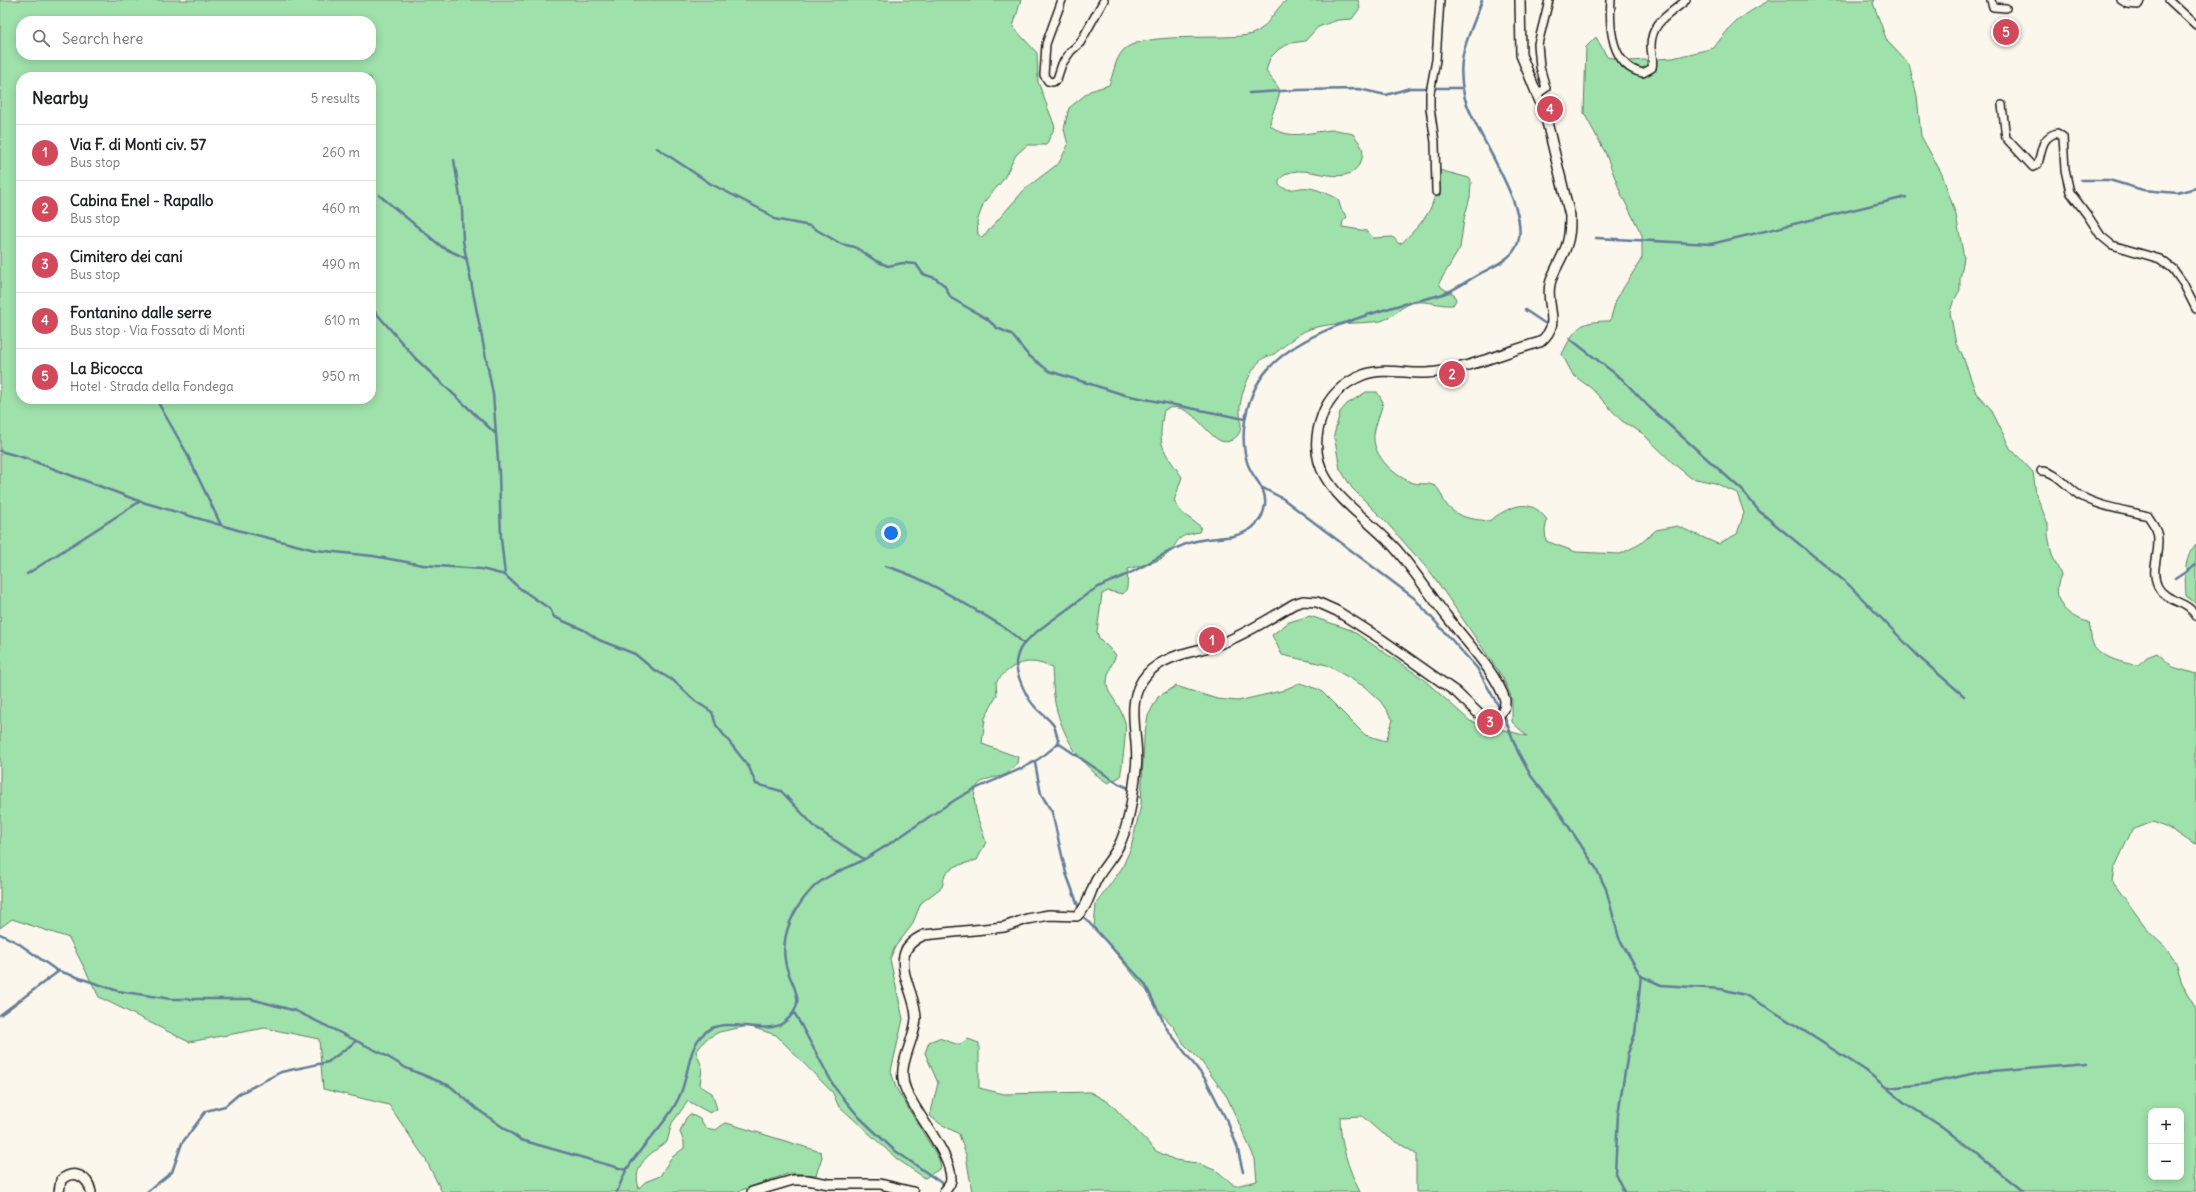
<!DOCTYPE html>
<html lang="en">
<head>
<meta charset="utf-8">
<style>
	body { margin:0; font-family:Delius,sans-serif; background:#f6f6f6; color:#202124 }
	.controls { position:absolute; right:12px; bottom:12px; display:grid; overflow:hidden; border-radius:8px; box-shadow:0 2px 10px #0003 }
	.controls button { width:36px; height:36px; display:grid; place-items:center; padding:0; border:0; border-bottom:1px solid #e0e0e0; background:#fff; color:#202124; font:20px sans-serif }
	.you { position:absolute; left:891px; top:533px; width:14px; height:14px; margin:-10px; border:3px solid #fff; border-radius:50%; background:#1a73e8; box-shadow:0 0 0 6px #1a73e833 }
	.badge { display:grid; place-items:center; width:26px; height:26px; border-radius:50%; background:#d1495b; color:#fff; font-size:13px; font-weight:700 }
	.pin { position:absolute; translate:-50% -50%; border:2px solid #fff; box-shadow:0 1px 4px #0006 }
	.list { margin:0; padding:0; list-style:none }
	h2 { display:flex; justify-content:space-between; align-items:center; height:52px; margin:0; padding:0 16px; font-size:17px }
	h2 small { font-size:13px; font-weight:400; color:#757577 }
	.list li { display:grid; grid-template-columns:26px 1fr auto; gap:12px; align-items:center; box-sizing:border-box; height:56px; padding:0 16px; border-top:1px solid #e0e0e0 }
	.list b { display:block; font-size:15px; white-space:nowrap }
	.list p { margin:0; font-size:13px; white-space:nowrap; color:#757577 }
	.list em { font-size:13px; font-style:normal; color:#757577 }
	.icon { flex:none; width:22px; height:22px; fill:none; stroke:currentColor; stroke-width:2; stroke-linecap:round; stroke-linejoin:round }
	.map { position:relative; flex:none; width:2196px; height:1192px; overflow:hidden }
	.search { position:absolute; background:#fff; box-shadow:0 2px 10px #0003; left:16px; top:16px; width:360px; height:44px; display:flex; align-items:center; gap:10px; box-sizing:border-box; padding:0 14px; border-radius:16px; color:#757577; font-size:15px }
	.panel { position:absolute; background:#fff; box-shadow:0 2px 10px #0003; left:16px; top:72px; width:360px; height:332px; border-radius:16px }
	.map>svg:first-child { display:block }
</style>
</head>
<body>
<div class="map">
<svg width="2196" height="1192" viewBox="0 0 2196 1192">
	<rect width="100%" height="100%" fill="#fbf7ec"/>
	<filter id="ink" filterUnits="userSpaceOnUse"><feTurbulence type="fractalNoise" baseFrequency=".025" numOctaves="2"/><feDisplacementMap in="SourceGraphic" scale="8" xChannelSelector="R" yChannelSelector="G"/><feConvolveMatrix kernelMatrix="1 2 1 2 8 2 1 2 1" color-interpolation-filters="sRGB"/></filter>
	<g filter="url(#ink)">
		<!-- green -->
		<path fill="#9fe1ab" stroke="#5e7e64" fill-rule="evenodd" d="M 0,0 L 1021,0 L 1013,27 L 1037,53 L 1038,82 L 1055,127 L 1046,145 L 1027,145 L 1016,155 L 1003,180 L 984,202 L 977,222 L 978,234 L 982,238 L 1025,189 L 1059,163 L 1068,145 L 1064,129 L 1069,108 L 1090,91 L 1109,85 C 1113,75 1115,61 1121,53 C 1136,29 1226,42 1252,34 C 1268,29 1274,9 1287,0 L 1358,0 L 1360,8 L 1352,19 L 1338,20 L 1318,27 L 1305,41 L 1291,43 L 1279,49 L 1270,58 L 1266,71 C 1270,77 1276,83 1279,89 C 1282,96 1270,114 1270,125 C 1289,143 1313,130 1335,130 C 1341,130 1347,133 1353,134 C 1360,143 1366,150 1361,161 C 1345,196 1300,154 1279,180 L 1279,185 C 1289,194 1298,186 1309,188 C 1314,188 1334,196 1338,199 L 1341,209 L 1347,217 L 1343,221 L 1342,227 L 1367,231 L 1373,238 L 1393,237 L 1399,244 L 1403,242 C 1430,214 1434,210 1439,170 L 1469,178 L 1471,183 L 1470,197 L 1464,219 L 1460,248 L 1439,283 L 1442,288 L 1454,294 L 1456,300 L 1453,305 C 1441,306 1429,301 1417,302 C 1403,303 1394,317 1381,321 C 1360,324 1338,322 1317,327 C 1298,331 1289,343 1274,354 C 1270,356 1264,357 1261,360 C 1250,370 1241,393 1240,407 C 1239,420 1246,432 1232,440 C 1210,453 1196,395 1164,410 C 1157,447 1162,448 1182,477 L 1174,501 L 1181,512 L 1201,527 L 1199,532 C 1170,537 1182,543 1164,557 C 1156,563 1138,566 1128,569 L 1127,588 L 1123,594 L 1108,591 L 1102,594 L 1097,632 L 1099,638 L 1116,655 C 1096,697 1114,687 1125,722 C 1127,729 1122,768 1120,777 L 1108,783 C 1082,767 1065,740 1057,711 C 1053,698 1053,682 1052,668 C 1029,656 1012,663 996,682 L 997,695 L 985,718 L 982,744 L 1018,757 L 1017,763 C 1003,782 1001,773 983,781 C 964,790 982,829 986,842 L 977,860 L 956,866 L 945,874 L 942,887 L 921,903 L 912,925 L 895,947 L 890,959 L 903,1019 L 891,1071 L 896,1088 L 939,1159 L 941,1168 L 925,1178 L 897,1159 L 838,1105 L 833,1093 L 776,1035 L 748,1026 L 719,1032 L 706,1039 L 696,1052 L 702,1067 L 700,1086 L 712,1093 L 717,1109 L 710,1113 L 688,1101 L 672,1123 L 667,1142 C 651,1153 631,1165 639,1188 L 645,1182 L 660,1176 L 671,1158 L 684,1148 L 684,1142 L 680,1132 L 686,1118 L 690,1114 L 700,1119 L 706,1128 L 716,1130 L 725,1123 L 730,1124 L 821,1152 L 822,1157 L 816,1175 L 790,1173 L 736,1192 L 442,1192 L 426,1160 L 389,1105 L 323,1089 L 319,1039 L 265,1028 L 189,1042 L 99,997 L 69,938 L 12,919 L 0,928 ZM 21,21 L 371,21 L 371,55 L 21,55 ZM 21,77 L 371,77 L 371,399 L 21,399 Z
			M 1770,0 L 1875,0 L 1873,3 L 1887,41 L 1909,64 L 1917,96 L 1921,136 L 1942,174 L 1956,215 L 1964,258 L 1960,279 L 1960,290 L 1953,302 L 1950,312 L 1956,344 L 1962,354 L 1976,393 L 1991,409 L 2010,448 L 2033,472 L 2036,494 L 2048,524 L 2048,535 L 2052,555 L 2061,575 C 2050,599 2065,617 2089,622 C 2091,629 2090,638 2093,644 C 2099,657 2125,664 2138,665 L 2147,657 L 2157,653 L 2173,667 L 2196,674 L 2196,844 L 2192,843 L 2174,831 L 2153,822 L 2132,830 L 2114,869 L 2112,881 L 2150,933 L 2165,947 L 2177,964 L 2182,984 L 2196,1007 L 2196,1192 L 1416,1192 L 1416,1154 L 1379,1131 L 1362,1116 L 1340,1117 C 1340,1143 1348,1168 1360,1192 L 972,1192 L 966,1155 L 959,1134 L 939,1123 L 930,1116 L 938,1083 L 925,1053 L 929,1042 L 939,1038 L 959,1045 L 968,1039 L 979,1043 L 979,1088 L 1004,1094 L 1090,1092 L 1110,1103 L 1156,1151 L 1175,1160 L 1197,1163 L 1217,1171 L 1235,1186 L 1257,1181 L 1255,1159 L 1227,1097 L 1201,1061 L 1184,1044 L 1173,1026 L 1157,1009 L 1146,990 L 1094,927 L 1096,904 L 1122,868 L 1131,848 L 1141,805 L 1144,737 L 1148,716 L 1158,697 L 1176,686 L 1217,699 L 1238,701 L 1281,691 L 1300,683 L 1320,690 L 1365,735 L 1386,741 L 1393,720 L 1381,702 L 1365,687 L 1327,665 L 1282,655 L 1272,635 L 1289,622 L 1310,616 L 1351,630 L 1422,678 L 1470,721 L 1527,736 L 1512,722 L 1512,699 L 1503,678 L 1432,574 L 1386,522 L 1352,488 L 1340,469 L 1334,435 L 1340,412 L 1347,404 L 1366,392 L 1377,392 L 1383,402 C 1381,413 1375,424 1374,435 C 1372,456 1396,478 1414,483 C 1421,485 1427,482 1435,486 C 1439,488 1442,496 1444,501 C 1454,518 1472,519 1489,521 C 1509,507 1530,495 1547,520 L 1545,530 L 1546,541 L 1576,552 L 1620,554 L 1640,544 L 1656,530 L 1677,526 L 1718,544 L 1737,534 L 1744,513 L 1737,493 L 1715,483 L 1691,478 L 1674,464 L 1642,433 L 1622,421 L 1591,388 L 1573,375 L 1562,354 C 1576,327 1579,321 1610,321 L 1616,300 L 1642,258 L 1642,235 L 1622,196 L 1605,152 L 1584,113 L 1586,47 L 1596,37 L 1607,57 L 1630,61 L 1673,58 L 1714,48 C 1732,22 1743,15 1770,0 ZM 2151,1111 L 2181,1111 L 2181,1177 L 2151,1177 Z
			M 2196,544 L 2196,604 L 2186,596 C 2185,578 2183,558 2196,544 Z"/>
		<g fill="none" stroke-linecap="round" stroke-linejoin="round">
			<!-- stream -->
			<path stroke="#627c98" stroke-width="2.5" d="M 1249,93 L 1299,90 L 1359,89 L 1386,95 L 1410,88 L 1463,88
				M 657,148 L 711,184 L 766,212 L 774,219 L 810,226 L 841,244 L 855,247 L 876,261 L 888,266 L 903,263 L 916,264 L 923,274 L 935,278 L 944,285 L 951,298 L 987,319 L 997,328 L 1011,334 L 1028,355 L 1049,371 L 1125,395 L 1245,419
				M 454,160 L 462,209 L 463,241 L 493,394 L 499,474 L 501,538 L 505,575
				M 2081,180 L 2109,180 L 2143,190 L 2177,193 L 2196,188
				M 379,195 L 442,247 L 467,259
				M 1596,238 L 1711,244 L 1906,197
				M 371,307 L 416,359 L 496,434
				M 1525,310 L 1546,324
				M 1569,338 L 1622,379 L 1650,408 L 1742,490 L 1759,511 L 1849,585 L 1921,659 L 1964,696
				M 156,399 L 185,450 L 221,525
				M 0,451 L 25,458 L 139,501 L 241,531 L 315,550 L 373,556 L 423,565 L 481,569 L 505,575 L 518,587 L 550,609 L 554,617 L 584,630 L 599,640 L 635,654 L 653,669 L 674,681 L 695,701 L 712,712 L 716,725 L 749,767 L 756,784 L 781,791 L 817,829 L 864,859
				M 1263,488 L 1282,498 L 1414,598 L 1477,668 L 1500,709
				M 885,566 C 917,575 945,592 974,609 C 991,619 1010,630 1024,644
				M 27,574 L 139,502
				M 2175,579 L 2196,565
				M 1504,716 L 1518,752 L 1531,776 L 1557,809 L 1596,868 L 1606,889 L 1619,938 L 1641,976 L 1661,985 L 1721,989 L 1745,995 L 1770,1009 L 1865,1070 L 1905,1103 L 1944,1128 L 2024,1192
				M 1058,743 L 1119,784 L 1131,789
				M 1035,763 L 1041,794 L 1052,812 L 1066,873 L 1080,911
				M 1135,792 L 1140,797
				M 1082,915 L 1145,984 L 1167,1029 L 1206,1080 L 1228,1123 L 1237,1146 L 1243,1172
				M 0,934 L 18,943 L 56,970 L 118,991 L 171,999 L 251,999 L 296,1011 L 383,1054 L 406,1068 L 450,1086 L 477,1109 L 521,1140 L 626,1170
				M 794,1012 L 835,1088 L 859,1117 L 894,1150 L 943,1184
				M 0,1015 L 59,971
				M 1887,1088 L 1926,1084 L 1980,1072 L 2086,1063
				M 147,1192 L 172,1172 L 182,1143 L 206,1111 L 225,1106 L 239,1094 L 281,1072 L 328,1062 L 355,1042
				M 617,1192 C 620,1185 623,1176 627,1169 C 643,1143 668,1123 680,1095 C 690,1073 687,1042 710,1029 C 731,1018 766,1035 783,1023 C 813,1001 787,983 785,960 C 781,934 794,908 811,890 C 824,875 847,869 863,860 C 899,840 931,813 967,793 C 999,776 1034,769 1059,742 C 1057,737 1056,731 1054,726 C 1049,718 1041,714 1035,707 C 1026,697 1016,675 1016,662 C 1017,656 1019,650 1022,646 C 1034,631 1053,620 1069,608 C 1077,602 1086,594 1095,589 C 1106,582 1119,579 1130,573 C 1150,563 1168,550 1189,543 C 1210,535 1232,542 1252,528 C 1260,521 1263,516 1265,505 C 1267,486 1252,479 1247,462 C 1238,430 1248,388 1272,365 C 1302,334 1359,317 1400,305 C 1416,300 1432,299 1448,292 C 1459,287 1470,279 1481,273 C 1492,267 1505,262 1513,252 C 1541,218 1472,132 1464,95 C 1455,55 1470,36 1482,0
				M 1624,1192 L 1615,1173 L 1618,1114 L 1628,1053 L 1635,1034 L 1641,976"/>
			<defs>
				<path id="street" d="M 1062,0 L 1046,44 L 1044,75 L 1048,81 L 1053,82 L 1057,79 L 1062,64 L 1071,51 L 1080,43 L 1104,0
					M 1611,0 C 1609,26 1611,67 1643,73 L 1652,68 C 1654,60 1651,53 1651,46 C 1651,21 1671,14 1686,0
					M 1991,0 L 1993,7 L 2006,8
					M 2121,0 L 2128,4 L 2138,5 L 2141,0
					M 2169,0 L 2196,25
					M 1536,95 L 1546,88 L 1540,67 L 1538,44 L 1549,0
					M 2002,105 L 2006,138 L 2033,167 L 2038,164 C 2042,150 2041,137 2057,133 L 2063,137 L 2065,170 L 2070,192 L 2088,216 L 2101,236 L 2112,245 L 2160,259 L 2173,269 L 2183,283 L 2196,309
					M 1436,192 L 1435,142 L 1430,108 L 1430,93 L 1436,60 L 1440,0
					M 2041,471 C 2056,471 2067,487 2079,495 C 2099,507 2125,510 2148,516 C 2151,521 2156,527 2157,532 C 2162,550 2149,570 2158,587 C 2166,602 2188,601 2196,616"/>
				<path id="secondary" d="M 59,1192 L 61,1180 C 74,1169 88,1176 91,1192
					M 752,1192 L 793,1180 L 807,1180 L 829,1184 L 880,1184 L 913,1192
					M 944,1192 C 947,1188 951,1185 951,1179 C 951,1154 916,1114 906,1090 C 895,1066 915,1042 916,1018 C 916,997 900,976 904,956 C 906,945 915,939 924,935 L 1004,927 L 1027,919 L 1049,915 L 1077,916 C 1089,906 1090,890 1098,877 C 1105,865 1116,854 1121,841 C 1130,820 1133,793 1136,770 C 1141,738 1122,702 1147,674 C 1167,652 1201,652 1227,641 C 1251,631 1272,617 1294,604 L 1303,601 L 1317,602 L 1337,611 L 1381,639 L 1456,692 L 1480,715 L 1491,717 L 1500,714 L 1504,709 C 1505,706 1505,703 1505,700 C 1497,674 1465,640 1448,618 C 1430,595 1414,570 1395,548 C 1358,507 1298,482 1322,416 C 1329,396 1343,383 1363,375 C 1383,367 1406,374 1426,373 C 1463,371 1505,352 1540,342 C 1563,323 1545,308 1550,284 C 1553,271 1562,259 1566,247 C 1570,237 1570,227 1570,216 L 1545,114 L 1521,55 L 1520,0"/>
			</defs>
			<!-- street casing -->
			<use href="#street" stroke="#1c1c1c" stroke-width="10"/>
			<!-- secondary casing -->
			<use href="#secondary" stroke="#1c1c1c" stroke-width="12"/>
			<!-- street -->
			<use href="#street" stroke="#fbf7ec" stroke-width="7"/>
			<!-- secondary -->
			<use href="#secondary" stroke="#fbf7ec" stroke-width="9"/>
		</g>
	</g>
</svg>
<div class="controls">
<button>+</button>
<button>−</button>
</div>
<div class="you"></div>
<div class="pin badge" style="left:1212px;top:640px">1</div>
<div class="pin badge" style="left:1452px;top:374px">2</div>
<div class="pin badge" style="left:1490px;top:722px">3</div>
<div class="pin badge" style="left:1550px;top:109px">4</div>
<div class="pin badge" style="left:2006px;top:32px">5</div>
<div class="search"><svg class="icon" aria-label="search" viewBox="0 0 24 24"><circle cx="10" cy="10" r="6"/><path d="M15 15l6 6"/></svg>Search here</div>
<section class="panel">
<h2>Nearby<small>5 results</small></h2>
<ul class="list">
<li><span class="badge">1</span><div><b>Via F. di Monti civ. 57</b><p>Bus stop</p></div><em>260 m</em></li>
<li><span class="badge">2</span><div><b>Cabina Enel - Rapallo</b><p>Bus stop</p></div><em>460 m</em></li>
<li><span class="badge">3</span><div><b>Cimitero dei cani</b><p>Bus stop</p></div><em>490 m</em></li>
<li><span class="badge">4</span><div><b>Fontanino dalle serre</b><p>Bus stop · Via Fossato di Monti</p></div><em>610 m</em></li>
<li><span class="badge">5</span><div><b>La Bicocca</b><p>Hotel · Strada della Fondega</p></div><em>950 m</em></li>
</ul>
</section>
</div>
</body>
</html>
